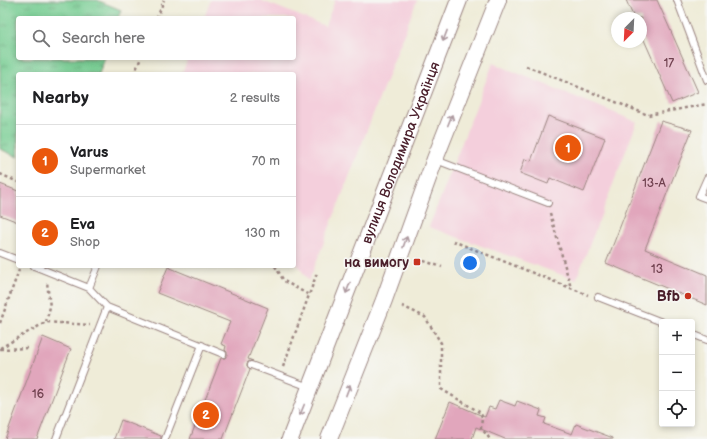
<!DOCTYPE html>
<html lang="en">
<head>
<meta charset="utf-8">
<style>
	body { margin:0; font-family:"Balsamiq Sans",sans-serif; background:#f2f2f2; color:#202124 }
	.controls { position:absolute; right:12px; bottom:12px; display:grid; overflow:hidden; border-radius:4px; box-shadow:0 2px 6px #0003 }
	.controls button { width:36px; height:36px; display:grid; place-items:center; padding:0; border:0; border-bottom:1px solid #e0e0e0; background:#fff; color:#202124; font:20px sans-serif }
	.compass { position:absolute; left:611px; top:12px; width:36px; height:36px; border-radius:50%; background:#fff; box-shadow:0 2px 6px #0003; rotate:204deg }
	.you { position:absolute; left:470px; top:263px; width:14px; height:14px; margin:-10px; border:3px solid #fff; border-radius:50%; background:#1a73e8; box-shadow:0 0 0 6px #1a73e833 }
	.badge { display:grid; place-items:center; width:26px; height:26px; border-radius:50%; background:#ea580c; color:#fff; font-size:13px; font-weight:700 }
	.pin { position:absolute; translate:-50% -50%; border:2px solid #fff; box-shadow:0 1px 4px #0006 }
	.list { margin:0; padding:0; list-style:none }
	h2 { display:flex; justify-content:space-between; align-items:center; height:52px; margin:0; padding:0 16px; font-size:17px }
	h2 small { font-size:13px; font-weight:400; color:#757577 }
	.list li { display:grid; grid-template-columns:26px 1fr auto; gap:12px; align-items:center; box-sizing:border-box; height:72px; padding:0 16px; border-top:1px solid #e0e0e0 }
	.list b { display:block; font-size:15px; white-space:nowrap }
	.list p { margin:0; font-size:13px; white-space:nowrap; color:#757577 }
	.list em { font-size:13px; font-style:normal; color:#757577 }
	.icon { flex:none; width:22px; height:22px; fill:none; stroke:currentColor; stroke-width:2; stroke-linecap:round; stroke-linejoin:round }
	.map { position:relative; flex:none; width:707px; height:439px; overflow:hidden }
	.search { position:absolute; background:#fff; box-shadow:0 2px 6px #0003; left:16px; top:16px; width:280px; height:44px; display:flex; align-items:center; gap:10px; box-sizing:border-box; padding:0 14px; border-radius:4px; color:#757577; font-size:15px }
	.panel { position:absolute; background:#fff; box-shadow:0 2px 6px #0003; left:16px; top:72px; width:280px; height:196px; border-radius:4px }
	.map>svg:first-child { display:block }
</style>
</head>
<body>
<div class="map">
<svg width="707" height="439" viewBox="0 0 707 439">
	<defs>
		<pattern id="grass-tufts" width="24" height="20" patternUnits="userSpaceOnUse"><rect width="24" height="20" fill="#75cc91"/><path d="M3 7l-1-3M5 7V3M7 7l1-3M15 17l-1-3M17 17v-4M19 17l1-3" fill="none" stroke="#62a577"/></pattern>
	</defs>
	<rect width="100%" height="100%" fill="#f6f6f2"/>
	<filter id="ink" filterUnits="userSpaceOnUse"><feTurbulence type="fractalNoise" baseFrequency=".025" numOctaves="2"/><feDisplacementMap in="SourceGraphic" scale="8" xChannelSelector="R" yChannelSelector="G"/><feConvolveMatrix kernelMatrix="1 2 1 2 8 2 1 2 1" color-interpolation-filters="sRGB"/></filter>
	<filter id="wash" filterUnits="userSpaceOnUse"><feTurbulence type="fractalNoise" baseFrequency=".012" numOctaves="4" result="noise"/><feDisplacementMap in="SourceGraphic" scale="16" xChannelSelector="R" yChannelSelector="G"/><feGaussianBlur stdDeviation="0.9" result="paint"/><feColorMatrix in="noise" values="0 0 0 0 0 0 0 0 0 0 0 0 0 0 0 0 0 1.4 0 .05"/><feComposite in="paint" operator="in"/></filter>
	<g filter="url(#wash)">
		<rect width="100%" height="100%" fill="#efecd8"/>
		<!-- built -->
		<path fill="#f4cfdc" d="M 211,0 L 260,0 L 325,26 L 335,0 L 417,0 L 309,281 L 294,260 L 294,74 L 182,74 L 188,58 L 294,58 L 294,18 L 204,18 Z
			M 493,63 L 637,122 L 576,280 L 429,227 Z"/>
		<!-- grass -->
		<path fill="url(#grass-tufts)" stroke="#60765e" d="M 0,0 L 97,0 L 121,10 L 118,18 L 18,18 L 18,58 L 104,58 L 99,74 L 18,74 L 18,157 L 0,149 Z"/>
		<g id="blocks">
			<!-- building -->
			<path fill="#e1a6bc" d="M 626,0 L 657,0 L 698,92 L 672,103 L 641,33 L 641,18 L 634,18 Z
				M 548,116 L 605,138 L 584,192 L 550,178 L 548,184 L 520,173 L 525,159 L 531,161 Z
				M 661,121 L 692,130 L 645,249 L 707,275 L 707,305 L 606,263 Z
				M 0,184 L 18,191 L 18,222 L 0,215 Z
				M 168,267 L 268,308 L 248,359 L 253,361 L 250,361 L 247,363 L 247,366 L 250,369 L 223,439 L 190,439 L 221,358 L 225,358 L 227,355 L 227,352 L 225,350 L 226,346 L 221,344 L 230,322 L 157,293 Z
				M 43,337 L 71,349 L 37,439 L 5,439 Z
				M 499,400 L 515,406 L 517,401 L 541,410 L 539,416 L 546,418 L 544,424 L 572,434 L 576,424 L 613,438 L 613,439 L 505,439 L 476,427 L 472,439 L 435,439 L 450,402 L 485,417 L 489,407 L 495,409 Z
				M 121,420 L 161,436 L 161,439 L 114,439 Z"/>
		</g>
	</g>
	<g filter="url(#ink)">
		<use href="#blocks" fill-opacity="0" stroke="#9c8682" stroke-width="1"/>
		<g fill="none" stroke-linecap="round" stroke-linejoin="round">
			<defs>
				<path id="service" d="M 677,0 L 707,80
					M 436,160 L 548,203
					M 707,178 L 699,196 L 707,199
					M 0,253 L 18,260
					M 34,266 L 89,288
					M 598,297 L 662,322
					M 107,307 L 223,354
					M 692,334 L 707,340
					M 251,365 L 309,387
					M 56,439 L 107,307 L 89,288 L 98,266
					M 165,439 L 202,345"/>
				<g id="tertiary">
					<path id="s1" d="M 290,439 L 459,0"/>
					<path d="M 329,439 L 384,300 L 435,159 L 498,0"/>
				</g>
			</defs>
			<!-- service casing -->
			<use href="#service" stroke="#9c8682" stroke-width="8"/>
			<!-- tertiary casing -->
			<use href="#tertiary" stroke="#9c8682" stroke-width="18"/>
			<!-- path -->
			<path stroke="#9c8682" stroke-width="2.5" stroke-dasharray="3 3" stroke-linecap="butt" d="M 157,18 L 164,0
				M 526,66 L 648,115 L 707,104
				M 134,74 L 141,58
				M 0,174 L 18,182
				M 550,213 L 571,288
				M 453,241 L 588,295
				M 418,259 L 442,267
				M 275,266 L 284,281 L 309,295
				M 402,306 L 425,317 L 441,343 L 441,389 L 481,413 L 482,418 L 481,428 L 490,439
				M 46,322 L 50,307 L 47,282
				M 0,323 L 19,270
				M 0,348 L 46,322 L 90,325
				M 0,349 L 29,348
				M 283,367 L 317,273"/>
			<!-- service -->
			<use href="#service" stroke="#fff" stroke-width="6"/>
			<!-- tertiary -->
			<use href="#tertiary" stroke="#fff" stroke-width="16"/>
		</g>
		<!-- one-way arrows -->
		<defs><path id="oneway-shaft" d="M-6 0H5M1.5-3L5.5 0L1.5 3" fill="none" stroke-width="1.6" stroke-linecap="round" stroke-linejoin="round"/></defs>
		<g stroke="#ae9aa0">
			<use href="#oneway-shaft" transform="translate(445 36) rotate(111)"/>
			<use href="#oneway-shaft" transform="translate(450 120) rotate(-68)"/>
			<use href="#oneway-shaft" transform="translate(405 242) rotate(-70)"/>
			<use href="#oneway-shaft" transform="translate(348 288) rotate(111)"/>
			<use href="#oneway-shaft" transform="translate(348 390) rotate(-69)"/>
			<use href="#oneway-shaft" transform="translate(302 410) rotate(112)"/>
		</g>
	</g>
	<!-- markers -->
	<g fill="#c8321e" stroke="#f6f6f2" stroke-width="1.5">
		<rect x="413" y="258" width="8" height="8" rx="2"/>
		<circle cx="688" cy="296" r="4"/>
	</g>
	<g text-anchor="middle" stroke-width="3.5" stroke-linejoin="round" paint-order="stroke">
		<!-- number labels -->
		<g font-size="12" fill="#70414f">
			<text x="669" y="67">17</text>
			<text x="654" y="187">13-А</text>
			<text x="657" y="273">13</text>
			<text x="38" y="398">16</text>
		</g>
		<!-- street labels -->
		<g font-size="14" fill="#4a1f2b" stroke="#f6f6f2">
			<text dy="5" stroke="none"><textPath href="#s1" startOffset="307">вулиця Володимира Українця</textPath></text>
		</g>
		<!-- poi labels -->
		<g font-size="14" font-weight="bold" fill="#4a1f2b" stroke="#f6f6f2" text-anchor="end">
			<text x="409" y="267">на вимогу</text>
			<text x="680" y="301">Bfb</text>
		</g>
	</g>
</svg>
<div class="controls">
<button>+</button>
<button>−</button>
<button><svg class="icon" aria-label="locate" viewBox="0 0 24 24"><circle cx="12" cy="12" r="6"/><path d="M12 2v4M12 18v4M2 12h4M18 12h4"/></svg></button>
</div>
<svg class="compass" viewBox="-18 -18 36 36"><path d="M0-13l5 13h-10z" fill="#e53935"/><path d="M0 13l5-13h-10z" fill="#757577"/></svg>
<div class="you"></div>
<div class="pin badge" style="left:568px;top:148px">1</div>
<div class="pin badge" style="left:206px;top:415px">2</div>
<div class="search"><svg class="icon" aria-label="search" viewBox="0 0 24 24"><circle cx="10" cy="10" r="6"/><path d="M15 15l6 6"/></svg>Search here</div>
<section class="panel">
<h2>Nearby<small>2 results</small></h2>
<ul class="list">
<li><span class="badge">1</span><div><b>Varus</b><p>Supermarket</p></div><em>70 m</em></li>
<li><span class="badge">2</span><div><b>Eva</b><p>Shop</p></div><em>130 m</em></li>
</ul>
</section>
</div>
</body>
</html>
